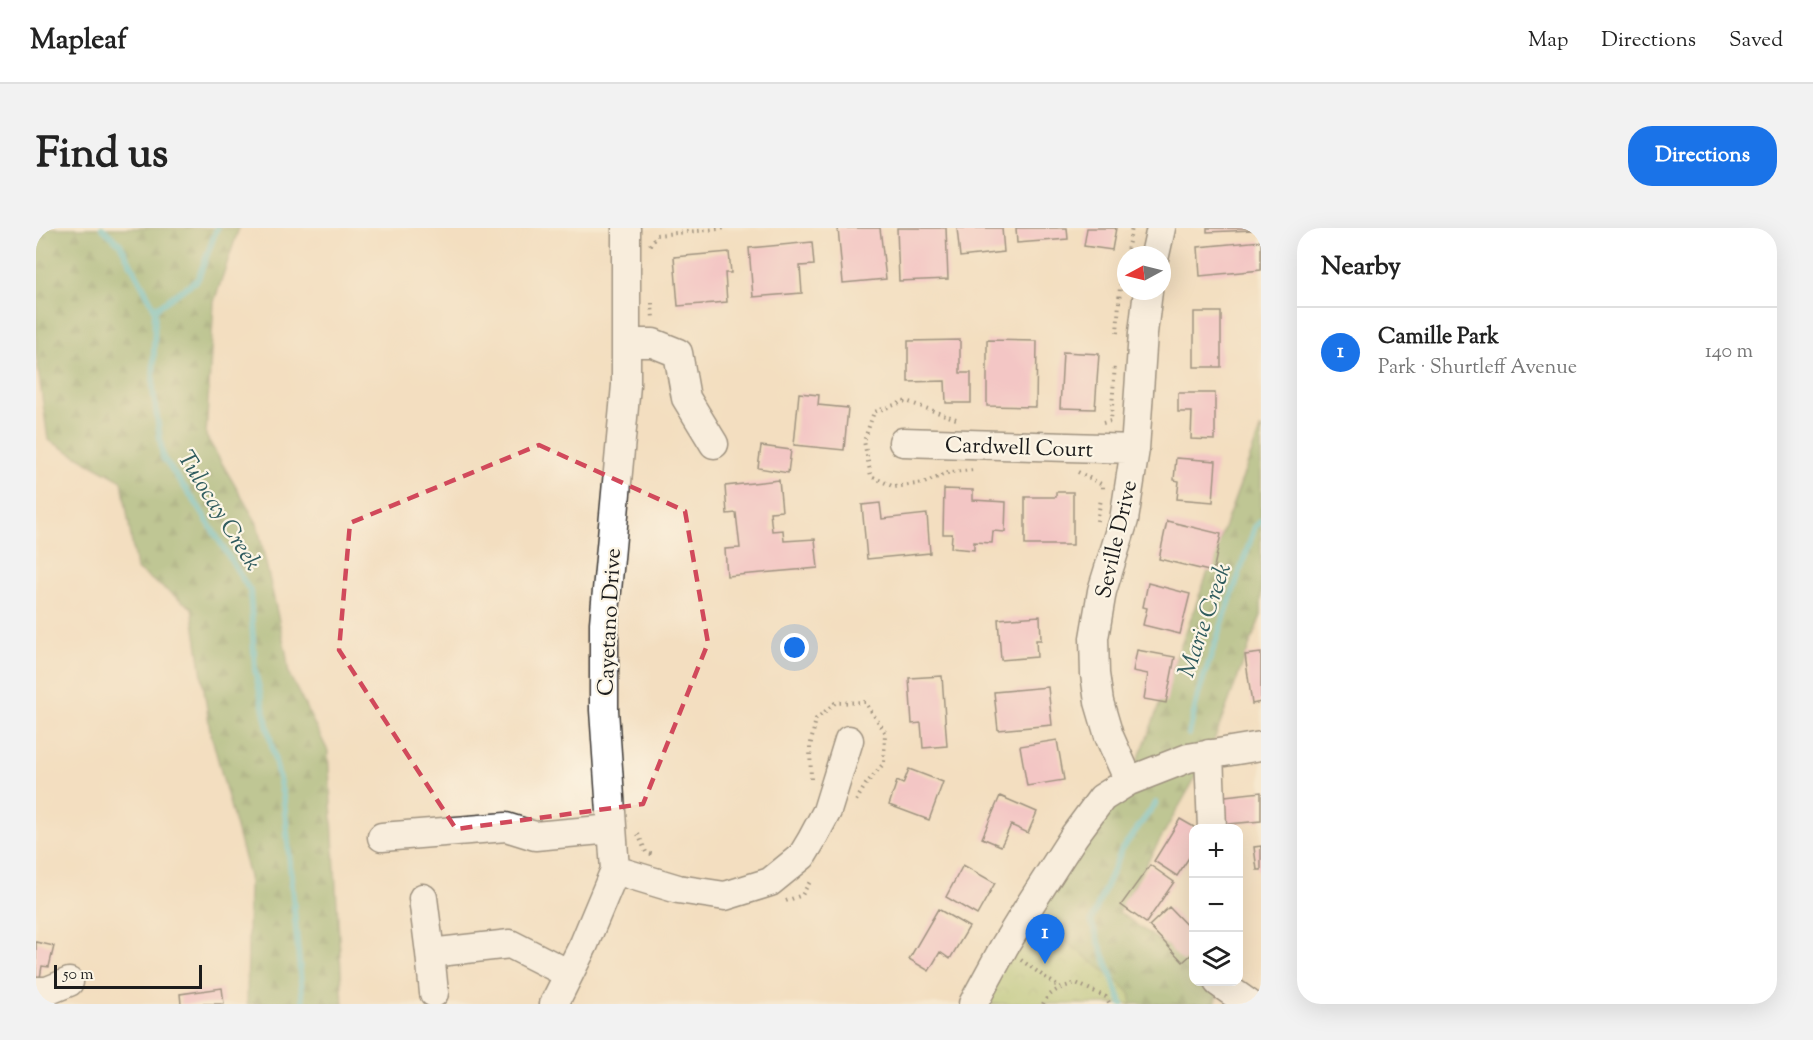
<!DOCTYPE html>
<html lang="en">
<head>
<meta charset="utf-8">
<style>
	body { margin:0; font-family:"Sorts Mill Goudy",serif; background:#f2f2f2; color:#222 }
	.controls { position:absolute; right:18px; bottom:18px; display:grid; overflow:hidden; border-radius:12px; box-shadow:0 6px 24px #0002 }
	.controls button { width:54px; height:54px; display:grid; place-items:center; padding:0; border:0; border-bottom:2px solid #e0e0e0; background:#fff; color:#222; font:30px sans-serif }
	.compass { position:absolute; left:1081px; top:18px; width:54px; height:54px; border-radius:50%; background:#fff; box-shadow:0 6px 24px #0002; rotate:263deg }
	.scale { position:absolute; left:18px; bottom:15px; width:148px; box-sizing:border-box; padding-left:6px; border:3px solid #1c1c1c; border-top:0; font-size:16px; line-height:21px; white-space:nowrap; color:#1c1c1c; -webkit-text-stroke:4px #fcf5e5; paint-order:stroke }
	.you { position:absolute; left:759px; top:420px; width:21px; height:21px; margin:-15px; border:4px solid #fff; border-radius:50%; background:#1a73e8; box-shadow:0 0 0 9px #1a73e833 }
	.badge { display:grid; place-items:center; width:39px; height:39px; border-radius:50%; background:#1a73e8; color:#fff; font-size:20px; font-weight:700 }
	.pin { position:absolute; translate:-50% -50px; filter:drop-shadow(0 2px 3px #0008) }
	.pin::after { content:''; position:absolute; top:32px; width:21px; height:18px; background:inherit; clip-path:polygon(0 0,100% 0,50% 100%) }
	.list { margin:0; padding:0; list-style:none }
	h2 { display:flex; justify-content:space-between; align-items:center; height:78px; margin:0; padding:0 24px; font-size:26px }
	h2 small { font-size:20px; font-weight:400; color:#767676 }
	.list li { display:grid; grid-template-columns:39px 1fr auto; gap:18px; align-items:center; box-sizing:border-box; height:90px; padding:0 24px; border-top:2px solid #e0e0e0 }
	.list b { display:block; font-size:22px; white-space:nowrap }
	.list p { margin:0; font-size:20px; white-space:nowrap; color:#767676 }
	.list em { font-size:20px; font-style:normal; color:#767676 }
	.icon { flex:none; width:33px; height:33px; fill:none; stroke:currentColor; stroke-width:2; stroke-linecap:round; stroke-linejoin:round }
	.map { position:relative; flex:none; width:1225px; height:776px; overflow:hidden; border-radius:24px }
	header { display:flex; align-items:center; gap:36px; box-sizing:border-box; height:84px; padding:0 30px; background:#fff; border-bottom:2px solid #e0e0e0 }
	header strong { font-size:28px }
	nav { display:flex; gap:33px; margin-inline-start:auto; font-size:21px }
	.intro { display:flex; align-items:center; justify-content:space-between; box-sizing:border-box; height:144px; padding:0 36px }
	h1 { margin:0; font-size:42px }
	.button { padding:15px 27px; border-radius:24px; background:#1a73e8; color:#fff; font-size:21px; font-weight:700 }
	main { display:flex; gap:36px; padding:0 36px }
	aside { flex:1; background:#fff; border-radius:24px; box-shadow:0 6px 24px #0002 }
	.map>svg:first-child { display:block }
</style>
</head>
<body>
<header>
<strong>Mapleaf</strong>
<nav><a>Map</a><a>Directions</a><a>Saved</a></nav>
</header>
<div class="intro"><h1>Find us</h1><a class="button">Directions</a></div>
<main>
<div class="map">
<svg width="1225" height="776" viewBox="0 0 1225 776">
	<defs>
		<pattern id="forest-firs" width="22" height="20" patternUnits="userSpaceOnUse" patternTransform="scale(1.5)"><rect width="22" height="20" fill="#80a85f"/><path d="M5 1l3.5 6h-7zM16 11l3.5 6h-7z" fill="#68884e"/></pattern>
		<pattern id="park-crowns" width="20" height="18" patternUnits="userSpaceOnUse" patternTransform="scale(1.5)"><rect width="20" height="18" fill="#a1c26b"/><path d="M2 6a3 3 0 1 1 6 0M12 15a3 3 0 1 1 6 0" fill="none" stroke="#8aa65c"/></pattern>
	</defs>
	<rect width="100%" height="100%" fill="#fcf5e5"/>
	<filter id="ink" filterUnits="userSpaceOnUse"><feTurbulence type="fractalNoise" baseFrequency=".0167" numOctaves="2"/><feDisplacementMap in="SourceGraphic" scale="12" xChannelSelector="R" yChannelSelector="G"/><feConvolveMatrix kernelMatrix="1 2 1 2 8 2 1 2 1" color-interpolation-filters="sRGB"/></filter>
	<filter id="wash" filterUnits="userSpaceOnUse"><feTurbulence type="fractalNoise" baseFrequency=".008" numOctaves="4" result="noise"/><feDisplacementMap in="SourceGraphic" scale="24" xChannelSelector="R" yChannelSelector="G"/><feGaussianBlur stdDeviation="1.35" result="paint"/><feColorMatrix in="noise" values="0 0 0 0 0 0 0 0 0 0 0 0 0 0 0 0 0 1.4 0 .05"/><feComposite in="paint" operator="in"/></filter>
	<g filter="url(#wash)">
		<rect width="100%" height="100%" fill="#f3dec0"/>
		<!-- forest -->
		<path fill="url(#forest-firs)" stroke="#4e623e" stroke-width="1.5" d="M 0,0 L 203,0 L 178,74 L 170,208 L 221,295 L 250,424 L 253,446 L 292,523 L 307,776 L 211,776 L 213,649 L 174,502 L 156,380 L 100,341 L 86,253 L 12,212 L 0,126 Z
			M 1225,199 L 1225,387 L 1173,526 L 1083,684 L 1157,737 L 1158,754 L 1182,755 L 1180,776 L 1074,776 L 968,719 L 1093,553 L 1112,507 Z"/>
		<!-- park -->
		<path fill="url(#park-crowns)" stroke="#5e6f44" stroke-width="1.5" d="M 995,675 L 1021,707 L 1083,754 L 1094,765 L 1096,776 L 937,776 Z"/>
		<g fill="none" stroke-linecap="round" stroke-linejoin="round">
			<!-- stream -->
			<path stroke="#4dbbc4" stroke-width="6" d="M 66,0 L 84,16 L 119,81 L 117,162 L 127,230 L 160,275 L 214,363 L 219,442 L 248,573 L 267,776
				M 119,81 L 162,51 L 181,0
				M 1153,506 L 1163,463 L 1219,299 L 1225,293
				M 1086,776 L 1055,693 L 1086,621 L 1120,575"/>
		</g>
		<g id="blocks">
			<!-- building -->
			<path fill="#f4a9cc" d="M 802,0 L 844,0 L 850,51 L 807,55 Z
				M 861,0 L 910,0 L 912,51 L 863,53 Z
				M 921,0 L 966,0 L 968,24 L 924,29 Z
				M 980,0 L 1031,0 L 1032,11 L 981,15 Z
				M 1051,0 L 1080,0 L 1076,22 L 1048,18 Z
				M 1171,0 L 1217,0 L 1217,2 L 1171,4 Z
				M 1225,13 L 1225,42 L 1164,48 L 1162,19 Z
				M 776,14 L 778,37 L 764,38 L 766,65 L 717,69 L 713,20 Z
				M 693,24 L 695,45 L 689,45 L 691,74 L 642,78 L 638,29 Z
				M 1158,84 L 1185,84 L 1185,139 L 1158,139 Z
				M 924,112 L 924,145 L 935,145 L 935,175 L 910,175 L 909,153 L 872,154 L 872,113 Z
				M 951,112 L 1001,113 L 1000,179 L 951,178 Z
				M 1027,124 L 1063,126 L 1059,181 L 1024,180 Z
				M 763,165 L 783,167 L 782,177 L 812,180 L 808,222 L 758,217 Z
				M 1142,165 L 1179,165 L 1179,212 L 1155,211 L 1156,184 L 1142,184 Z
				M 725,218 L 755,222 L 752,245 L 722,240 Z
				M 1140,230 L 1180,233 L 1177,274 L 1141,271 L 1143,253 L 1138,252 Z
				M 743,252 L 746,283 L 734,284 L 736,303 L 747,302 L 748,313 L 779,311 L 782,340 L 691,348 L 689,321 L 704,320 L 700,285 L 691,286 L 689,258 Z
				M 908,261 L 937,262 L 937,272 L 970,274 L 969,304 L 957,303 L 956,315 L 938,314 L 938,322 L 915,320 L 916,306 L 907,306 Z
				M 1020,264 L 1037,264 L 1037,317 L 989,317 L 989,269 L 1020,269 Z
				M 844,275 L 846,291 L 891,286 L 894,325 L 831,331 L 826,277 Z
				M 1131,293 L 1185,306 L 1177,344 L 1123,331 Z
				M 1112,355 L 1154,366 L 1144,406 L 1107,397 L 1111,380 L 1107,379 Z
				M 1004,388 L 1005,412 L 1000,412 L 1001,429 L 965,432 L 962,391 Z
				M 1101,422 L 1139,429 L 1130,475 L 1108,471 L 1112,446 L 1097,443 Z
				M 1225,425 L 1225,474 L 1216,476 L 1209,427 Z
				M 906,448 L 911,518 L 887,520 L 885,495 L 876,496 L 873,450 Z
				M 1012,459 L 1016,497 L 962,502 L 958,464 Z
				M 1021,512 L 1028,552 L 991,558 L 984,518 Z
				M 873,541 L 907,554 L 893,592 L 853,577 L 861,553 L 867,556 Z
				M 1225,564 L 1225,593 L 1182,597 L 1180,569 Z
				M 964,568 L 1001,584 L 992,605 L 975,597 L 965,618 L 946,610 Z
				M 1144,591 L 1158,599 L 1158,622 L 1141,648 L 1118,633 Z
				M 1225,618 L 1225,642 L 1221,642 L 1218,619 Z
				M 927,637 L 959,655 L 941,687 L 910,669 Z
				M 1114,637 L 1138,654 L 1110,695 L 1085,677 Z
				M 1133,679 L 1158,705 L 1158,724 L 1147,734 L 1113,698 Z
				M 902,681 L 933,699 L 914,731 L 904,724 L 893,743 L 873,731 Z
				M 0,714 L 18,718 L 13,739 L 6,738 L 4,750 L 0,749 Z
				M 186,760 L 188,776 L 145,776 L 144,766 Z"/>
		</g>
	</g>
	<g filter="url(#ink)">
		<use href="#blocks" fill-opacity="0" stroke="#3c3935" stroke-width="1.5"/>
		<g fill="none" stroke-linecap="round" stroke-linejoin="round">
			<defs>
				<path id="minor" d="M 1119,27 L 1125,0
					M 591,115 L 617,115 L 642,125 L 650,170 L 678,216
					M 867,214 L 1099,221
					M 1173,526 L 1176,600
					M 1093,553 L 1073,508 L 1063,474 L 1059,446 L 1058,410 L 1066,363 L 1088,292 L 1099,221 L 1107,105 L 1112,63
					M 346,609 L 470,599 L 499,608 L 576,601
					M 579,642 L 642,661 L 689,668 L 734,654 L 766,628 L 775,613 L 791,583 L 813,512
					M 387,670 L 394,725
					M 1182,754 L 1213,776
					M 0,763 L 11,763 L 33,754
					M 398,765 L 394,725 L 474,716 L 533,746
					M 518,776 L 548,716 L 579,642 L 568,482 L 568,395 L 590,157 L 590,0
					M 937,776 L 968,719 L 995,675 L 1038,608 L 1066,570 L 1093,553 L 1152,530 L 1225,518"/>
			</defs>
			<!-- minor casing -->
			<use href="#minor" stroke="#3c3935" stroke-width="31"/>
			<!-- path -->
			<path stroke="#3c3935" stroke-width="4" stroke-dasharray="1.5 4.5" stroke-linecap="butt" d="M 614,17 L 620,7 L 692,0
				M 1090,27 L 1096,0
				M 616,75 L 617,91
				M 1081,105 L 1084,59 L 1090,29
				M 920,191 L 870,173 L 838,184 L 828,213 L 835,248 L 858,259 L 888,255 L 914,244 L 939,242
				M 1067,195 L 1075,193 L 1079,136
				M 1042,244 L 1067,257 L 1067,261
				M 1061,293 L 1065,271
				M 775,551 L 774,519 L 780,491 L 799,475 L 829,474 L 849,504 L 848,535 L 830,556 L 820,573
				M 602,606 L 610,624 L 618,627
				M 750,673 L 766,667 L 775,652
				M 985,732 L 1024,760
				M 1007,776 C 1013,763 1027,759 1040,755 L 1070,769 L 1074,776"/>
			<!-- minor -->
			<use href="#minor" stroke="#fff" stroke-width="28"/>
		</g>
	</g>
	<!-- marked area -->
	<path d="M0 0H1225V776H0ZM 503,217 L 649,283 L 672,415 L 607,576 L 420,601 L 303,422 L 314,295 Z" fill="#f3dec0" fill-opacity=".55" fill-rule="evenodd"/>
	<path fill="none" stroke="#d1495b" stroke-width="4.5" stroke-dasharray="12 8" stroke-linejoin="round" d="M 503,217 L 649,283 L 672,415 L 607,576 L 420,601 L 303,422 L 314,295 Z"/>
	<g text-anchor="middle" stroke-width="4.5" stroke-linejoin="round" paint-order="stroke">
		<!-- street labels -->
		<g font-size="22" fill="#1c1c1c" stroke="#fcf5e5">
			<text transform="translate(983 218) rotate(2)" y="8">Cardwell Court</text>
			<text transform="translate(1079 311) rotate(-77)" y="8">Seville Drive</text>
			<text transform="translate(572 394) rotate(-87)" y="8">Cayetano Drive</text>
		</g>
		<!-- water labels -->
		<g font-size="24" font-style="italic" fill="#305c5f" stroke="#fcf5e5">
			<text transform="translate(184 282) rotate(58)" y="8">Tulocay Creek</text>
			<text transform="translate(1168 392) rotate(-71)" y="8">Marie Creek</text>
		</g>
	</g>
</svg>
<div class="controls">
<button>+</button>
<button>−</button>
<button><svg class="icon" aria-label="layers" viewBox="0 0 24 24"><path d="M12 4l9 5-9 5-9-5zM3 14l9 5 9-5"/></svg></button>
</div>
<svg class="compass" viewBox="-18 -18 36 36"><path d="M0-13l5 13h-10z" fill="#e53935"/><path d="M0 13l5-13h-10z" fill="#767676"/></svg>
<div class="scale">50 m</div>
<div class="you"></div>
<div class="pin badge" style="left:1009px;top:736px">1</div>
</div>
<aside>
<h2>Nearby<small></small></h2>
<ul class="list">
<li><span class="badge">1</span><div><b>Camille Park</b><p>Park · Shurtleff Avenue</p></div><em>140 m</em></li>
</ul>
</aside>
</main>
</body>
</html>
